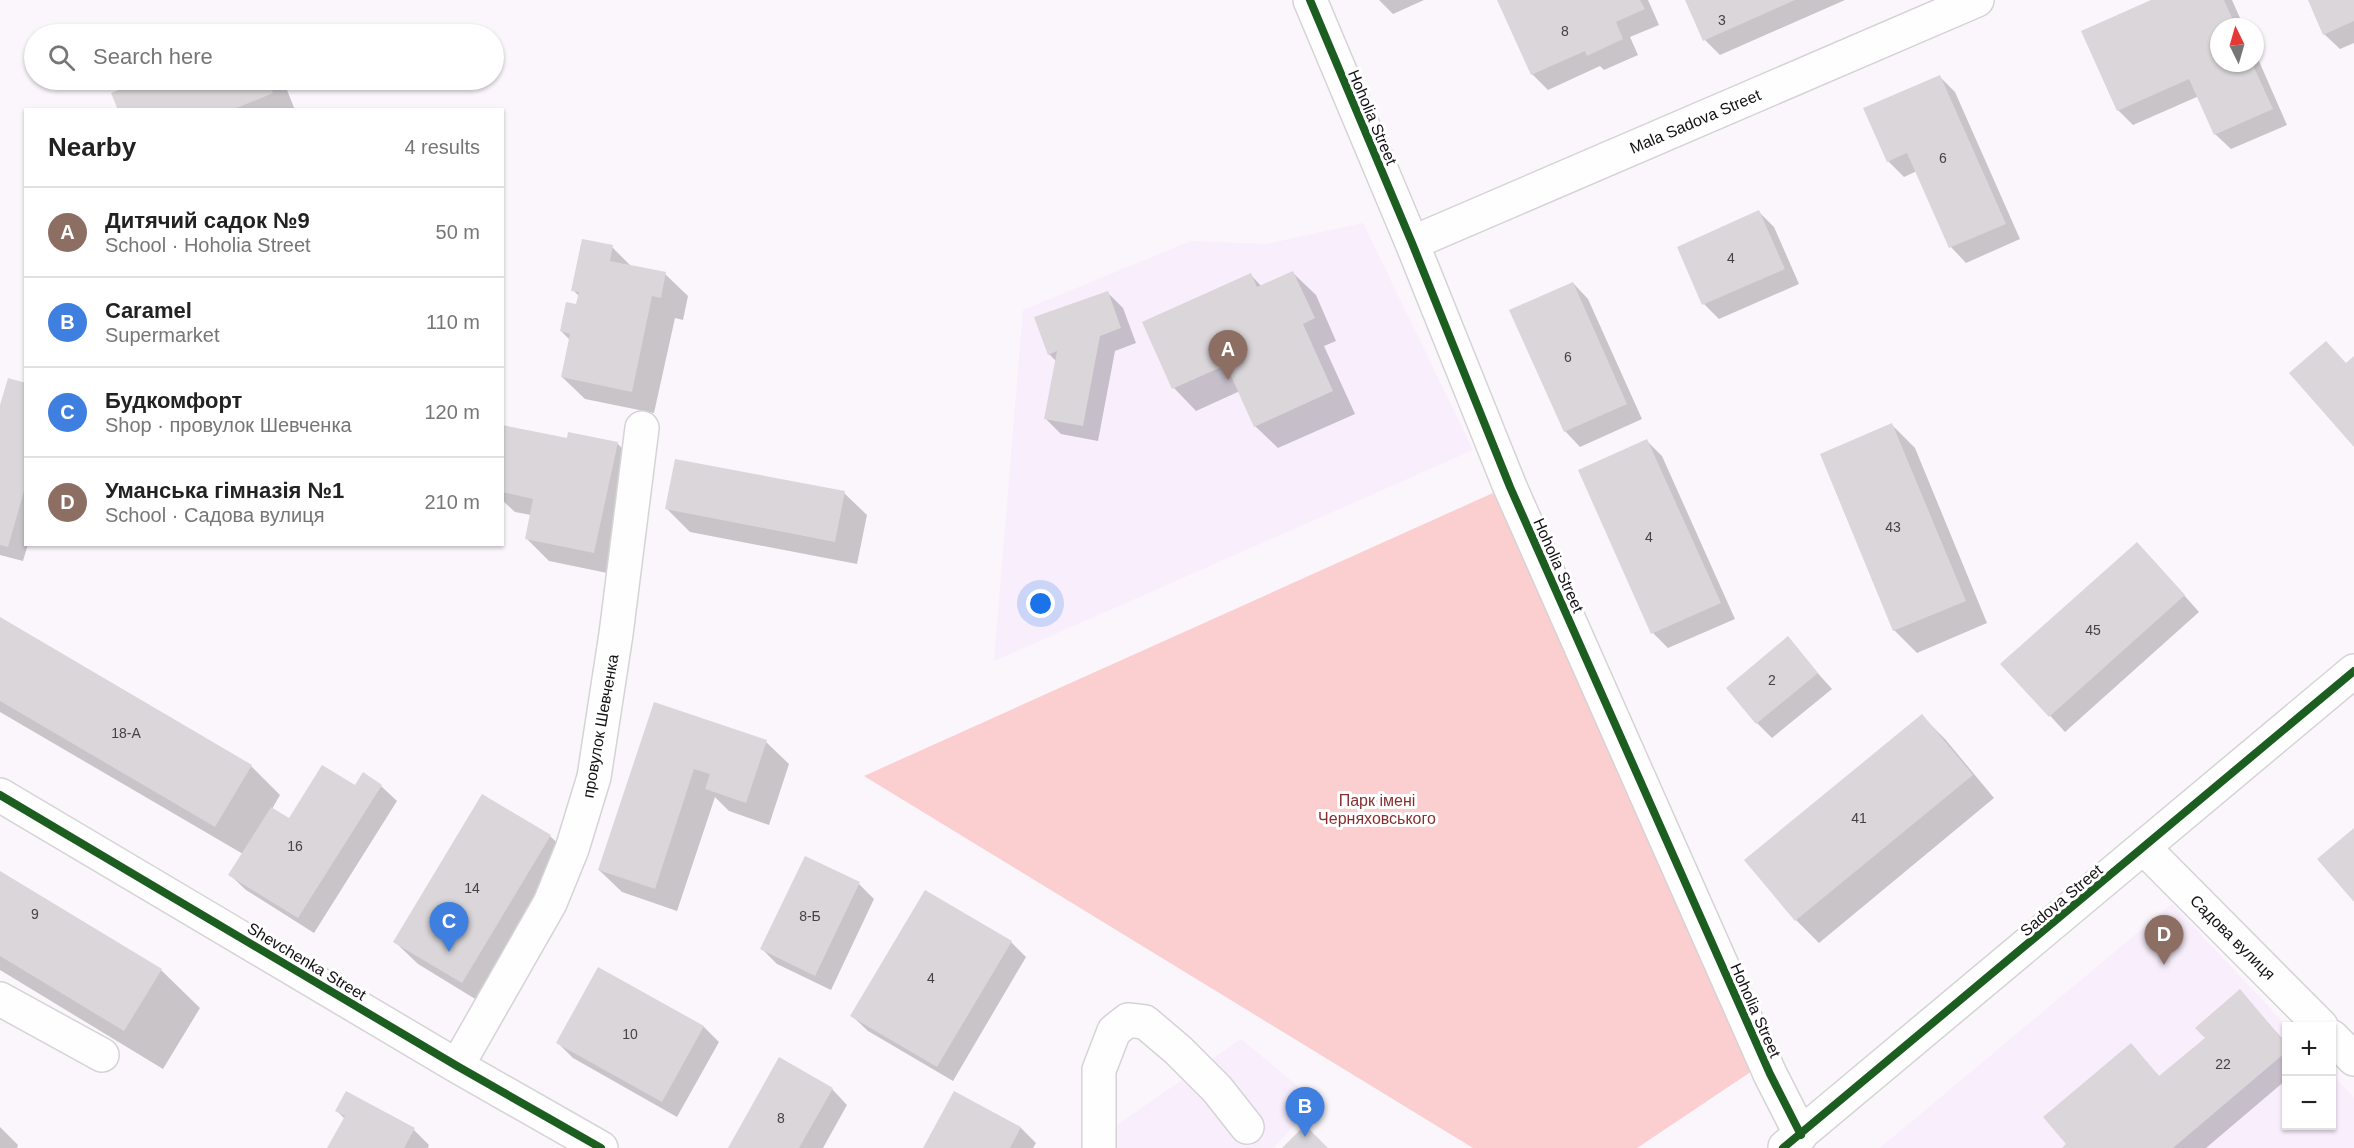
<!DOCTYPE html>
<html lang="en">
<head>
<meta charset="utf-8">
<style>
	body { margin:0; font-family:Helvetica,sans-serif; background:#f6f6f6; color:#222 }
	.controls { position:absolute; right:18px; bottom:18px; display:grid; overflow:hidden; border-radius:0px; box-shadow:0 2px 4px #0004 }
	.controls button { width:54px; height:54px; display:grid; place-items:center; padding:0; border:0; border-bottom:2px solid #e0e0e0; background:#fff; color:#222; font:30px sans-serif }
	.compass { position:absolute; left:2210px; top:18px; width:54px; height:54px; border-radius:50%; background:#fff; box-shadow:0 2px 4px #0004; rotate:355deg }
	.you { position:absolute; left:1041px; top:604px; width:21px; height:21px; margin:-15px; border:4px solid #fff; border-radius:50%; background:#1a73e8; box-shadow:0 0 0 9px #1a73e833 }
	.badge { display:grid; place-items:center; width:39px; height:39px; border-radius:50%; background:#646065; color:#fff; font-size:20px; font-weight:700 }
	.pin { position:absolute; translate:-50% -50px; filter:drop-shadow(0 2px 3px #0008) }
	.pin::after { content:''; position:absolute; top:32px; width:21px; height:18px; background:inherit; clip-path:polygon(0 0,100% 0,50% 100%) }
	.list { margin:0; padding:0; list-style:none }
	h2 { display:flex; justify-content:space-between; align-items:center; height:78px; margin:0; padding:0 24px; font-size:26px }
	h2 small { font-size:20px; font-weight:400; color:#767676 }
	.list li { display:grid; grid-template-columns:39px 1fr auto; gap:18px; align-items:center; box-sizing:border-box; height:90px; padding:0 24px; border-top:2px solid #e0e0e0 }
	.list b { display:block; font-size:22px; white-space:nowrap }
	.list p { margin:0; font-size:20px; white-space:nowrap; color:#767676 }
	.list em { font-size:20px; font-style:normal; color:#767676 }
	.icon { flex:none; width:33px; height:33px; fill:none; stroke:currentColor; stroke-width:2; stroke-linecap:round; stroke-linejoin:round }
	.map { position:relative; flex:none; width:2354px; height:1148px; overflow:hidden }
	.search { position:absolute; background:#fff; box-shadow:0 2px 4px #0004; left:24px; top:24px; width:480px; height:66px; display:flex; align-items:center; gap:15px; box-sizing:border-box; padding:0 21px; border-radius:33px; color:#767676; font-size:22px }
	.panel { position:absolute; background:#fff; box-shadow:0 2px 4px #0004; left:24px; top:108px; width:480px; height:438px; border-radius:0px }
	.map>svg:first-child { display:block }
</style>
</head>
<body>
<div class="map">
<svg width="2354" height="1148" viewBox="0 0 2354 1148">
	<rect width="100%" height="100%" fill="#faf6fb"/>
	<!-- built -->
	<path fill="#f8eefc" d="M 1363,223 L 1473,450 L 994,661 L 1023,310 L 1191,241 L 1267,244 Z
		M 2172,904 L 2287,1026 L 2286,1126 L 2332,1126 L 2332,1074 L 2354,1098 L 2354,1148 L 1880,1148 Z
		M 1241,1039 L 1317,1102 L 1273,1148 L 1089,1148 L 1091,1143 Z"/>
	<!-- green -->
	<path fill="#fbcecf" d="M 1493,493 L 1761,1065 L 1637,1148 L 1473,1148 L 864,776 Z"/>
	<!-- shadow -->
	<path fill="#0003" d="M 1379,0 L 1424,0 L 1393,14 Z
		M 1499,0 L 1648,0 L 1659,25 L 1630,37 L 1638,55 L 1604,70 L 1600,66 L 1548,90 L 1532,74 Z
		M 1687,0 L 1845,0 L 1720,55 L 1705,40 Z
		M 2155,0 L 2232,0 L 2244,27 L 2219,27 L 2219,63 L 2255,63 L 2255,52 L 2287,125 L 2231,149 L 2215,134 L 2199,96 L 2133,125 L 2118,110 Z
		M 2309,0 L 2354,0 L 2354,43 L 2340,49 L 2324,34 Z
		M 1939,76 L 1955,92 L 2020,239 L 1966,263 L 1951,247 L 1917,171 L 1904,177 L 1888,161 L 1865,109 Z
		M 148,80 L 283,80 L 295,110 L 119,110 L 113,94 Z
		M 1759,212 L 1774,227 L 1799,284 L 1719,319 L 1704,304 Z
		M 612,247 L 632,267 L 665,274 L 688,296 L 683,320 L 675,318 L 654,413 L 585,399 L 562,377 L 570,340 L 561,331 L 577,306 L 579,296 L 573,290 Z
		M 1293,273 L 1316,295 L 1336,341 L 1324,346 L 1355,414 L 1278,448 L 1255,426 L 1240,391 L 1196,411 L 1174,388 L 1251,275 L 1262,287 Z
		M 1573,283 L 1588,299 L 1642,419 L 1580,447 L 1565,431 Z
		M 1108,293 L 1123,308 L 1136,343 L 1115,351 L 1098,441 L 1061,434 L 1046,419 L 1057,362 L 1049,354 Z
		M 26,385 L 26,544 L 28,544 L 23,561 L 0,555 L 0,407 Z
		M 1892,425 L 1915,448 L 1987,623 L 1917,653 L 1894,630 Z
		M 502,426 L 568,440 L 569,434 L 618,444 L 640,467 L 617,575 L 549,561 L 526,538 L 531,515 L 515,512 L 502,500 Z
		M 1647,441 L 1662,456 L 1735,619 L 1668,648 L 1653,633 Z
		M 844,493 L 867,515 L 857,564 L 690,532 L 667,509 Z
		M 2152,559 L 2199,612 L 2065,732 L 2003,664 Z
		M 0,618 L 251,766 L 280,795 L 272,809 L 289,820 L 356,787 L 381,786 L 397,801 L 314,933 L 246,890 L 230,875 L 243,854 L 0,712 Z
		M 1787,639 L 1832,689 L 1772,738 L 1757,723 Z
		M 655,704 L 766,742 L 789,764 L 769,825 L 729,811 L 715,797 L 677,911 L 622,892 L 599,870 Z
		M 1922,716 L 1945,739 L 1994,798 L 1819,943 L 1796,920 L 1746,861 Z
		M 550,836 L 573,858 L 485,1005 L 418,964 L 395,942 Z
		M 0,873 L 161,970 L 200,1008 L 163,1069 L 0,970 Z
		M 859,884 L 874,899 L 831,990 L 777,964 L 762,949 Z
		M 1011,942 L 1026,957 L 953,1081 L 868,1031 L 852,1016 Z
		M 2240,991 L 2286,1043 L 2286,1080 L 2206,1148 L 2064,1148 L 2130,1045 L 2160,1077 L 2207,1038 Z
		M 704,1027 L 719,1042 L 677,1117 L 573,1058 L 558,1043 Z
		M 832,1089 L 847,1105 L 823,1148 L 730,1148 Z
		M 954,1093 L 1021,1128 L 1036,1143 L 1033,1148 L 924,1148 Z
		M 337,1111 L 414,1130 L 429,1145 L 428,1148 L 330,1148 L 345,1119 Z
		M 0,1127 L 18,1145 L 17,1148 L 0,1148 Z"/>
	<!-- building -->
	<path fill="#dad6d9" d="M 1497,0 L 1640,0 L 1645,9 L 1616,22 L 1623,39 L 1587,56 L 1585,51 L 1531,75 Z
		M 1685,0 L 1795,0 L 1703,41 Z
		M 2151,0 L 2224,0 L 2236,27 L 2219,27 L 2219,63 L 2252,63 L 2273,109 L 2214,135 L 2189,79 L 2117,111 L 2081,31 Z
		M 2308,0 L 2354,0 L 2354,21 L 2323,35 Z
		M 1940,75 L 2006,224 L 1949,248 L 1907,153 L 1887,162 L 1863,108 Z
		M 144,80 L 267,80 L 273,93 L 232,110 L 118,110 L 111,93 Z
		M 1759,210 L 1785,269 L 1702,305 L 1677,247 Z
		M 582,239 L 613,245 L 610,261 L 666,272 L 661,298 L 652,296 L 632,392 L 561,377 L 570,334 L 560,331 L 566,302 L 576,304 L 579,292 L 571,291 Z
		M 1293,271 L 1315,318 L 1303,324 L 1333,391 L 1254,427 L 1226,365 L 1172,389 L 1142,322 L 1251,273 L 1257,287 Z
		M 1573,282 L 1627,404 L 1564,432 L 1509,310 Z
		M 1108,291 L 1121,328 L 1100,336 L 1083,426 L 1044,419 L 1057,351 L 1048,355 L 1034,317 Z
		M 2326,341 L 2346,363 L 2354,356 L 2354,447 L 2289,373 Z
		M 8,378 L 26,383 L 26,484 L 8,547 L 0,545 L 0,405 Z
		M 1892,423 L 1966,601 L 1893,631 L 1820,454 Z
		M 502,425 L 567,438 L 568,432 L 618,442 L 594,553 L 525,539 L 533,499 L 502,492 Z
		M 1647,439 L 1721,603 L 1651,634 L 1578,470 Z
		M 675,459 L 845,491 L 835,542 L 665,509 Z
		M 2137,542 L 2185,595 L 2049,717 L 2000,664 Z
		M 0,617 L 252,765 L 215,827 L 0,701 Z
		M 1788,636 L 1818,673 L 1756,724 L 1726,688 Z
		M 654,702 L 767,740 L 746,803 L 705,789 L 710,774 L 694,769 L 655,889 L 598,870 Z
		M 1922,714 L 1973,775 L 1795,921 L 1744,860 Z
		M 322,765 L 355,785 L 363,772 L 382,785 L 298,918 L 228,875 L 271,807 L 289,818 Z
		M 482,794 L 551,835 L 462,983 L 393,942 Z
		M 2354,828 L 2354,902 L 2317,859 Z
		M 805,856 L 860,882 L 815,976 L 760,949 Z
		M 0,871 L 162,969 L 124,1031 L 0,956 Z
		M 925,890 L 1012,941 L 937,1067 L 850,1016 Z
		M 598,967 L 704,1026 L 662,1102 L 556,1043 Z
		M 2240,989 L 2286,1044 L 2286,1052 L 2173,1148 L 2062,1148 L 2066,1144 L 2043,1117 L 2131,1043 L 2159,1076 L 2205,1038 L 2195,1028 Z
		M 779,1057 L 833,1088 L 799,1148 L 728,1148 Z
		M 346,1091 L 415,1128 L 404,1148 L 327,1148 L 345,1116 L 335,1111 Z
		M 954,1091 L 1021,1127 L 1010,1148 L 923,1148 Z
		M 1305,1125 L 1328,1148 L 1282,1148 Z"/>
	<g fill="none" stroke-linecap="round" stroke-linejoin="round">
		<defs>
			<path id="minor" d="M 1310,0 L 1412,243 L 1510,487 L 1770,1074 L 1801,1135
				M 1412,243 L 1977,0
				M 0,795 L 457,1066 L 601,1148
				M 2144,848 L 2321,1026
				M 0,999 L 102,1055
				M 2332,1037 L 2354,1059
				M 457,1066 L 550,903 L 572,849 L 594,777 L 616,634 L 642,428
				M 1785,1147 L 2354,671
				M 1099,1148 L 1099,1070 L 1114,1031 L 1128,1020 L 1145,1022 L 1178,1050 L 1217,1089 L 1247,1127"/>
		</defs>
		<!-- minor casing -->
		<use href="#minor" stroke="#d6d3d7" stroke-width="36"/>
		<!-- minor -->
		<use href="#minor" stroke="#fefefe" stroke-width="33"/>
		<defs>
			<path id="cycleway" d="M 1310,0 L 1412,243 L 1510,487 L 1770,1074 L 1801,1135
				M 0,795 L 457,1066 L 601,1148
				M 1783,1148 L 2354,671"/>
		</defs>
		<!-- cycleway casing -->
		<use href="#cycleway" stroke="#fff" stroke-width="11"/>
		<!-- cycleway -->
		<use href="#cycleway" stroke="#1b5e20" stroke-width="8"/>
	</g>
	<g text-anchor="middle" stroke-width="6" stroke-linejoin="round" paint-order="stroke">
		<!-- number labels -->
		<g font-size="14" fill="#454245">
			<text x="1722" y="25">3</text>
			<text x="1565" y="36">8</text>
			<text x="1943" y="163">6</text>
			<text x="1731" y="263">4</text>
			<text x="1568" y="362">6</text>
			<text x="1893" y="532">43</text>
			<text x="1649" y="542">4</text>
			<text x="2093" y="635">45</text>
			<text x="1772" y="685">2</text>
			<text x="126" y="738">18-А</text>
			<text x="1859" y="823">41</text>
			<text x="295" y="851">16</text>
			<text x="472" y="893">14</text>
			<text x="35" y="919">9</text>
			<text x="810" y="921">8-Б</text>
			<text x="931" y="983">4</text>
			<text x="630" y="1039">10</text>
			<text x="2223" y="1069">22</text>
			<text x="781" y="1123">8</text>
		</g>
		<!-- street labels -->
		<g font-size="16" fill="#131014" stroke="#fff">
			<text transform="translate(1373 117) rotate(67)" y="6">Hoholia Street</text>
			<text transform="translate(1695 121) rotate(-23)" y="6">Mala Sadova Street</text>
			<text transform="translate(1559 565) rotate(66)" y="6">Hoholia Street</text>
			<text transform="translate(600 726) rotate(-80)" y="6">провулок Шевченка</text>
			<text transform="translate(2061 900) rotate(-40)" y="6">Sadova Street</text>
			<text transform="translate(2233 937) rotate(45)" y="6">Садова вулиця</text>
			<text transform="translate(307 961) rotate(31)" y="6">Shevchenka Street</text>
			<text transform="translate(1756 1010) rotate(66)" y="6">Hoholia Street</text>
		</g>
		<!-- park labels -->
		<g font-size="16" fill="#872e30" stroke="#fff">
			<text x="1377" y="806">Парк імені<tspan x="1377" dy="18">Черняховського</tspan></text>
		</g>
	</g>
</svg>
<div class="controls">
<button>+</button>
<button>−</button>
</div>
<svg class="compass" viewBox="-18 -18 36 36"><path d="M0-13l5 13h-10z" fill="#e53935"/><path d="M0 13l5-13h-10z" fill="#767676"/></svg>
<div class="you"></div>
<div class="pin badge" style="left:1228px;top:380px;background:#8d6e63">A</div>
<div class="pin badge" style="left:1305px;top:1137px;background:#3f7fe0">B</div>
<div class="pin badge" style="left:449px;top:952px;background:#3f7fe0">C</div>
<div class="pin badge" style="left:2164px;top:965px;background:#8d6e63">D</div>
<div class="search"><svg class="icon" aria-label="search" viewBox="0 0 24 24"><circle cx="10" cy="10" r="6"/><path d="M15 15l6 6"/></svg>Search here</div>
<section class="panel">
<h2>Nearby<small>4 results</small></h2>
<ul class="list">
<li><span class="badge" style="background:#8d6e63">A</span><div><b>Дитячий садок №9</b><p>School · Hoholia Street</p></div><em>50 m</em></li>
<li><span class="badge" style="background:#3f7fe0">B</span><div><b>Caramel</b><p>Supermarket</p></div><em>110 m</em></li>
<li><span class="badge" style="background:#3f7fe0">C</span><div><b>Будкомфорт</b><p>Shop · провулок Шевченка</p></div><em>120 m</em></li>
<li><span class="badge" style="background:#8d6e63">D</span><div><b>Уманська гімназія №1</b><p>School · Садова вулиця</p></div><em>210 m</em></li>
</ul>
</section>
</div>
</body>
</html>
